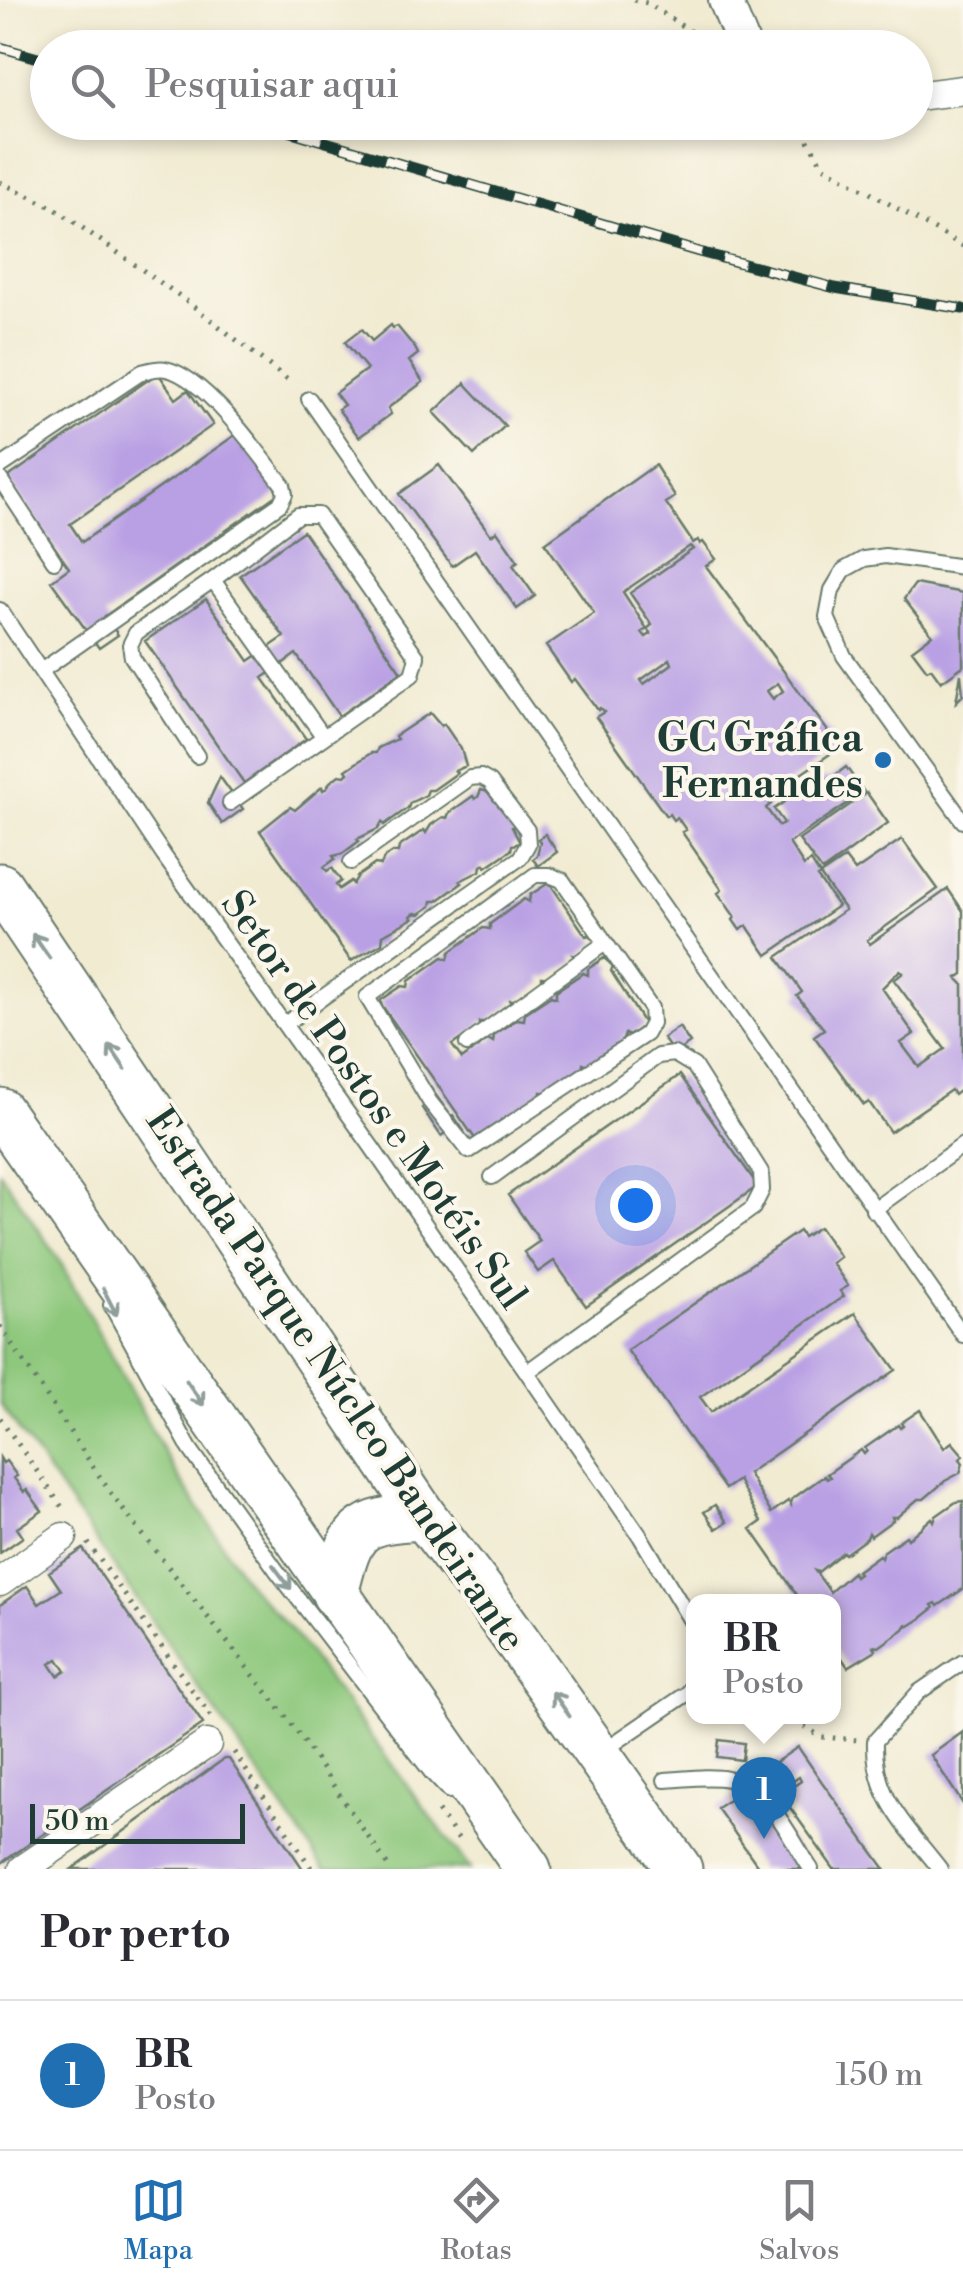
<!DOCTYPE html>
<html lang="pt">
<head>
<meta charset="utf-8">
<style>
	body { margin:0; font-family:"Libre Bodoni",serif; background:#f7f7f7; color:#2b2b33 }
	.scale { position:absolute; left:30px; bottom:25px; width:215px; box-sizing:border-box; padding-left:10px; border:5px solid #1f3d34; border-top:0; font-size:28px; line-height:35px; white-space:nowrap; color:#1f3d34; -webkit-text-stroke:8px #fbf7ec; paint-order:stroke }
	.you { position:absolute; left:635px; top:1205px; width:35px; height:35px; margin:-25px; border:8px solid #fff; border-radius:50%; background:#1a73e8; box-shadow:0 0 0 15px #1a73e833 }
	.badge { display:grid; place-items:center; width:65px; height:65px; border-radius:50%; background:#1f6fb2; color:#fff; font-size:32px; font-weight:700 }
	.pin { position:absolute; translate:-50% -82px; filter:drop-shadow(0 2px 5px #0008) }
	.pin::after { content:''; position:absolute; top:52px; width:35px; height:30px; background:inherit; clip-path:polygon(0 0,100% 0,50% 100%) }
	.popup { position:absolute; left:686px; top:1594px; width:155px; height:130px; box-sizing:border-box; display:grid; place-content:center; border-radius:20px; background:#fff; filter:drop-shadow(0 2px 8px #0005); font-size:32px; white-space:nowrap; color:#7c7c81 }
	.popup b { font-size:38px; color:#2b2b33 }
	.popup::after { content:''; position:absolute; left:50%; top:100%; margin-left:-20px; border:20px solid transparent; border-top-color:#fff }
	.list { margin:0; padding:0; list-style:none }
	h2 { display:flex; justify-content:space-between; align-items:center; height:130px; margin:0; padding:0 40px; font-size:42px }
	h2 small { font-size:32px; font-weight:400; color:#7c7c81 }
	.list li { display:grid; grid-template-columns:65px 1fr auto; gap:30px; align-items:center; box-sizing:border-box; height:150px; padding:0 40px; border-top:2px solid #e1e1e2 }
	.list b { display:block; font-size:38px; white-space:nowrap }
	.list p { margin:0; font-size:32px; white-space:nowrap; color:#7c7c81 }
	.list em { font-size:32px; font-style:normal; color:#7c7c81 }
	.icon { flex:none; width:55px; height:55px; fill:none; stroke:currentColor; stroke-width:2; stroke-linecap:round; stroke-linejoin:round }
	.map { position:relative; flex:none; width:963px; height:1869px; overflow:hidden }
	.search { position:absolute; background:#fff; box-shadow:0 5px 15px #0003; left:30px; right:30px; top:30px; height:110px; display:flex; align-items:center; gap:25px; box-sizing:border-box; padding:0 35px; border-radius:55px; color:#7c7c81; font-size:38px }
	.sheet { height:280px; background:#fff }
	nav { display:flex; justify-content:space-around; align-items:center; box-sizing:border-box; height:140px; border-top:2px solid #e1e1e2; background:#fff; font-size:28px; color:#7c7c81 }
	nav a { display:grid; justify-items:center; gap:5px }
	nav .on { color:#1f6fb2 }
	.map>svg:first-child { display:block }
</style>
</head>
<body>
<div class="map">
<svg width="963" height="1869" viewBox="0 0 963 1869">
	<rect width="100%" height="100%" fill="#fbf7ec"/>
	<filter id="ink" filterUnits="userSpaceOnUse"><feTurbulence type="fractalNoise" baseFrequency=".01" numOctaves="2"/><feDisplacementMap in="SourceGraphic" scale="20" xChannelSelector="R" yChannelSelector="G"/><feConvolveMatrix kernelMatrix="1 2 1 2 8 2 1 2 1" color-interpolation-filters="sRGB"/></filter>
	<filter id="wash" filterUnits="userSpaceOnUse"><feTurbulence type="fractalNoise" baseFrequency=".0048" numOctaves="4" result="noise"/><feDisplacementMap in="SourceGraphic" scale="40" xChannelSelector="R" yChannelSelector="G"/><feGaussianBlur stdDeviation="2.25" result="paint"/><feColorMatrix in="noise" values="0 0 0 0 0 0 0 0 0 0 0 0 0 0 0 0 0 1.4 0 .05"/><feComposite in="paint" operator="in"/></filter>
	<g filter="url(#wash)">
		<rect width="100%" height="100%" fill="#f1ebd2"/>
		<!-- green -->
		<path fill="#8ec87d" stroke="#568258" stroke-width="2.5" d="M 0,1172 L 58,1258 L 175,1472 L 250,1587 L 288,1626 L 470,1869 L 325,1869 L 0,1403 Z"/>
		<g id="blocks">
			<!-- building -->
			<path fill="#b9a0e4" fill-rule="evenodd" d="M 391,325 L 393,328 L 397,326 L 415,348 L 418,354 L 409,361 L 423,382 L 388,408 L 391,414 L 359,437 L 338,409 L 344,405 L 335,393 L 367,369 L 345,342 L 362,329 L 372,341 Z
				M 158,373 L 176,399 L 188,390 L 213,425 L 70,524 L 82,542 L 238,433 L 279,493 L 105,616 L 118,635 L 99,648 L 51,581 L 69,568 L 7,478 Z
				M 465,383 L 505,426 L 474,455 L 434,412 Z
				M 439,465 L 491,535 L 497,531 L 518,561 L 513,565 L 535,596 L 517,609 L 475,550 L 452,566 L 399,494 Z
				M 655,465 L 675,497 L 666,503 L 693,543 L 698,540 L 700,544 L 703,542 L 716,559 L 706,566 L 833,738 L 830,754 L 766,798 L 771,804 L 766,808 L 779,826 L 784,823 L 774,809 L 818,779 L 830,779 L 846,767 L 864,792 L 789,843 L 804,866 L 811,861 L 820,875 L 817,877 L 838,906 L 767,955 L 747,926 L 740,930 L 733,920 L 735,917 L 718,893 L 722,890 L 682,832 L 686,830 L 677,817 L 673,820 L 669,814 L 666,816 L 596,717 L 604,712 L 600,708 L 598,710 L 575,679 L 571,682 L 546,646 L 594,613 L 545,543 ZM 690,546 L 693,549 L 630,593 L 652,625 L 647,629 L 651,634 L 646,637 L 642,632 L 647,629 L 623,592 ZM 670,659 L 672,664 L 644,684 L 641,680 ZM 778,683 L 783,691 L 773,699 L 767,691 Z
				M 303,531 L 401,672 L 339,716 L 296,654 L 263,678 L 306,739 L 244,783 L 145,641 L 206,599 L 249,661 L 284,637 L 240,575 Z
				M 915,584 L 963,593 L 963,666 L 941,682 L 931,668 L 927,670 L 912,650 L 932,635 L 904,599 Z
				M 961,674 L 963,695 L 956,702 Z
				M 430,713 L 441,726 L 444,724 L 461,749 L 466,766 L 455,771 L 457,773 L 433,790 L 428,790 L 426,795 L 410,803 L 408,808 L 384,825 L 382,822 L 378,829 L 357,839 L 359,841 L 342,854 L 333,856 L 335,859 L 324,867 L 327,871 L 332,868 L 341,881 L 336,885 L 339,889 L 351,881 L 353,884 L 358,876 L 375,864 L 381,865 L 384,858 L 393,852 L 398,852 L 399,847 L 424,830 L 426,833 L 431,825 L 443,817 L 447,818 L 449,813 L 473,796 L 475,799 L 478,797 L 481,790 L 488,792 L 495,802 L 497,800 L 515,825 L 512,827 L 520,843 L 512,845 L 511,850 L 486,867 L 485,864 L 481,866 L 480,871 L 460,881 L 462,883 L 437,901 L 432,901 L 431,906 L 420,914 L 415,913 L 411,916 L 413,918 L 383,935 L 382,943 L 351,961 L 260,831 L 290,807 L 295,810 L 322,787 L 323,790 L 327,788 L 330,782 L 339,775 L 345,776 L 348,773 L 346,770 L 371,753 L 376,753 L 378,748 L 397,739 L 395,736 Z
				M 220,777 L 243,809 L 222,824 L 208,803 Z
				M 867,793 L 888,823 L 822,871 L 799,840 Z
				M 545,834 L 557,852 L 538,866 L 533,859 L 537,856 L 540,842 L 538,839 Z
				M 902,839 L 938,889 L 867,940 L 870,944 L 948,889 L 963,911 L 963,974 L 957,978 L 963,984 L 963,1088 L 954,1095 L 951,1090 L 890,1132 L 869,1102 L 864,1105 L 814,1036 L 824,1029 L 797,996 L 802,992 L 777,957 L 845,910 L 820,875 L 845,858 L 855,871 ZM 900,970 L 903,973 L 894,980 L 945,1049 L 919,1067 L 901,1043 L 914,1034 L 882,988 Z
				M 547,884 L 551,885 L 586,936 L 590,935 L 596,942 L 580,956 L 573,955 L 574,961 L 548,978 L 542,977 L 542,983 L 517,1000 L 510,1000 L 510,1005 L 486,1022 L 479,1022 L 479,1027 L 452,1045 L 462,1059 L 488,1039 L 493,1042 L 494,1035 L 517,1019 L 524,1020 L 525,1013 L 551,996 L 556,998 L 556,991 L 583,973 L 588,975 L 588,969 L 604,958 L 613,966 L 611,971 L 645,1025 L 629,1036 L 625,1034 L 623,1040 L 605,1054 L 588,1065 L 583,1063 L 582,1069 L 564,1082 L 548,1093 L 541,1092 L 541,1098 L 506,1122 L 501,1120 L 500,1126 L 476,1140 L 381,1004 L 381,1000 L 402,986 L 408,987 L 409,981 L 443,957 L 448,959 L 450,952 L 483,928 L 490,929 L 490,924 L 524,899 L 529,902 L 530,895 Z
				M 679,1027 L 690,1043 L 674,1054 L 663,1038 Z
				M 680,1075 L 758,1186 L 586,1306 L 554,1261 L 538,1272 L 524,1252 L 540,1241 L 508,1195 Z
				M 427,1083 L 451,1116 L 453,1115 L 464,1131 L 461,1134 L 455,1126 L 441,1136 L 422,1108 L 426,1105 L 416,1091 Z
				M 819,1227 L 840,1257 L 832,1263 L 848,1286 L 840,1291 L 844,1296 L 700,1397 L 711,1412 L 855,1313 L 896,1370 L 748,1473 L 771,1513 L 788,1501 L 791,1505 L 791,1500 L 824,1476 L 827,1479 L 830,1477 L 827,1474 L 861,1450 L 864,1454 L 867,1451 L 865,1448 L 898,1425 L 900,1428 L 903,1426 L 901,1423 L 920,1410 L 944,1448 L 952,1442 L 963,1455 L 960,1459 L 963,1463 L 960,1473 L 945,1481 L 924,1499 L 918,1499 L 897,1517 L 892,1517 L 893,1520 L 871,1536 L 869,1533 L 867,1538 L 845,1554 L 843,1552 L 818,1572 L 815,1571 L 830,1592 L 853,1572 L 855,1576 L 859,1573 L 857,1571 L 879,1555 L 881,1558 L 883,1552 L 906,1536 L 908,1539 L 932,1518 L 934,1521 L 936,1516 L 956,1502 L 963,1501 L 963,1589 L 938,1606 L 936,1603 L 932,1605 L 934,1608 L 920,1619 L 909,1626 L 907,1624 L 904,1629 L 879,1647 L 874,1646 L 876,1650 L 848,1667 L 834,1647 L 834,1602 L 802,1602 L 751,1529 L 761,1522 L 738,1480 L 725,1489 L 627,1350 L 799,1231 L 803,1237 Z
				M 0,1458 L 3,1463 L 6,1461 L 17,1476 L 14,1478 L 24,1492 L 27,1490 L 42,1511 L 17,1528 L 23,1537 L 0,1553 Z
				M 715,1505 L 727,1522 L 716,1529 L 704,1512 Z
				M 83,1549 L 203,1724 L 0,1864 L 0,1605 L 27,1586 L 39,1604 L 61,1590 L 49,1572 ZM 58,1659 L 66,1671 L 58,1676 L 50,1664 Z
				M 963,1732 L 963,1804 L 931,1755 Z
				M 719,1740 L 744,1743 L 742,1760 L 717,1757 Z
				M 798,1747 L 822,1782 L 885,1869 L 834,1869 L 781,1795 L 801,1781 L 799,1777 L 779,1791 L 764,1770 Z
				M 224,1759 L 229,1759 L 303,1869 L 72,1869 Z
				M 751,1785 L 810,1869 L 760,1869 L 717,1808 Z"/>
		</g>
	</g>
	<g filter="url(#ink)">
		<use href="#blocks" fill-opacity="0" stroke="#687a6b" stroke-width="2.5"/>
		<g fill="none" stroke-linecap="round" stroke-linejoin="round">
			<defs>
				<path id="service" d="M 309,399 L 963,1335
					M 0,467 L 142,372 C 150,370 158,367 166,369 C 205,377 259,453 283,485 L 285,494 L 280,504 L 41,671
					M 0,479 L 54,561
					M 963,567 L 885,556 L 864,559 L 844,570 L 832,590 L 827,617 L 844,656 L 963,821
					M 213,580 L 323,736
					M 0,610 L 164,856 L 371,1146 L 640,1536 L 694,1626
					M 197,756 L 132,657 L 130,645 L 136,633 L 213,580 L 298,515 L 318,515 L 417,657 L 412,675 L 230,803
					M 535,875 L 549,875 L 562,880 L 651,1008 L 652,1023 L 646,1034 L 469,1151 L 430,1102 L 367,997 Z
					M 285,1024 L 520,858 L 528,844 L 527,830 L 490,782 L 481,777 L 470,778 L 351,862
					M 467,1044 L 605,943
					M 492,1177 L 658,1056 L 674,1054 L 694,1066 L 761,1172 L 762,1190 L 753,1208 L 527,1372
					M 873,1210 L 963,1145
					M 111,1305 L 190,1449 L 277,1571 L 432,1773 L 449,1791
					M 603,1751 L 688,1693 L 694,1684
					M 665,1780 C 685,1779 709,1775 728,1779 C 769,1786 790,1838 811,1869
					M 940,1869 C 907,1826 873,1798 875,1741 L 919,1692 L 963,1662"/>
				<path id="minor" d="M 916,96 L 963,90
					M 0,1582 L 63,1537
					M 23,1869 L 207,1744"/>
				<path id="tertiary" d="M 725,0 L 745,48"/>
				<path id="trunk" d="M 0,886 L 424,1517 L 488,1600 L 679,1869
					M 0,1111 L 528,1869
					M 335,1594 C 351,1529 355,1520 424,1517"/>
			</defs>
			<!-- service casing -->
			<use href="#service" stroke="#687a6b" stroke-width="18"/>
			<!-- minor casing -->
			<use href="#minor" stroke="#687a6b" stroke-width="31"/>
			<!-- tertiary casing -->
			<use href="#tertiary" stroke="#687a6b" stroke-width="36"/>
			<!-- trunk casing -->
			<use href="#trunk" stroke="#687a6b" stroke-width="49"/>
			<!-- path -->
			<path stroke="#687a6b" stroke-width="5" stroke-dasharray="2.5 8" stroke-linecap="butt" d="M 634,0 L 647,3 L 708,43
				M 797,122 L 823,166 L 963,246
				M 0,182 L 54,208 L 184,299 L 293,384
				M 0,1326 L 114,1498 L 291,1723 L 390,1869
				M 0,1418 L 64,1510
				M 88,1543 L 212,1718
				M 786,1716 L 822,1737 L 858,1740
				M 234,1752 L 312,1869
				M 438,1811 L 461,1842"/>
			<!-- service -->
			<use href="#service" stroke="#fff" stroke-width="14"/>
			<!-- minor -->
			<use href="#minor" stroke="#fff" stroke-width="28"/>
			<!-- tertiary -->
			<use href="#tertiary" stroke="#fff" stroke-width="32"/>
			<!-- trunk -->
			<use href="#trunk" stroke="#fff" stroke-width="45"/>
			<defs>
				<path id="rail" d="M 0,47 L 48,61
					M 258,122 L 699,252 L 835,288 L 963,309"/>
			</defs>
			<!-- rail casing -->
			<use href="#rail" stroke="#1f3d34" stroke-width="11"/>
			<!-- rail -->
			<use href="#rail" stroke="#fbf7ec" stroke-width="8" stroke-dasharray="22" stroke-linecap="butt"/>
		</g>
		<!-- one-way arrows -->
		<defs><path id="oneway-shaft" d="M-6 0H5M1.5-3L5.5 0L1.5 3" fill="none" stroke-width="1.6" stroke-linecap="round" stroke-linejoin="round" transform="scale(2.5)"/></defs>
		<g stroke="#8f9e9a">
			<use href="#oneway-shaft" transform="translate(41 946) rotate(-125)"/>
			<use href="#oneway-shaft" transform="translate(117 1057) rotate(-124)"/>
			<use href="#oneway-shaft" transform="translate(110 1302) rotate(63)"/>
			<use href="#oneway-shaft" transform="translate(195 1393) rotate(55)"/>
			<use href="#oneway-shaft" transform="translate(282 1577) rotate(53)"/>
			<use href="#oneway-shaft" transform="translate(561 1704) rotate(-125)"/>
		</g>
	</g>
	<!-- markers -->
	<circle fill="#1f6fb2" stroke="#fbf7ec" stroke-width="4" cx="883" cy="760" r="10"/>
	<g text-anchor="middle" stroke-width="8" stroke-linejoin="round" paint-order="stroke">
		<!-- poi labels -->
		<g font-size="40" font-weight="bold" fill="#1f3d34" stroke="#fbf7ec" text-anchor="end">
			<text x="863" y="751">GC Gráfica<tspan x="863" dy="46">Fernandes</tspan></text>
		</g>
		<!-- street labels -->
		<g font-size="40" fill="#1f3d34" stroke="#fbf7ec">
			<text transform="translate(375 1099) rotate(55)" y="14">Setor de Postos e Motéis Sul</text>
			<text transform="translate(337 1379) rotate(56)" y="14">Estrada Parque Núcleo Bandeirante</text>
		</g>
	</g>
</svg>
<div class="scale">50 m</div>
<div class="you"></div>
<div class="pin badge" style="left:764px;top:1839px">1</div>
<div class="popup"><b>BR</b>Posto</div>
<div class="search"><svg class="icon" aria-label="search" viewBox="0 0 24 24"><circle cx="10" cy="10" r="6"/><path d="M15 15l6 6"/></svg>Pesquisar aqui</div>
</div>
<section class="sheet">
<h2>Por perto<small></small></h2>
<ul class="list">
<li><span class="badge">1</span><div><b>BR</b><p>Posto</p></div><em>150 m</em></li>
</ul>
</section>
<nav>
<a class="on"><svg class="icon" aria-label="map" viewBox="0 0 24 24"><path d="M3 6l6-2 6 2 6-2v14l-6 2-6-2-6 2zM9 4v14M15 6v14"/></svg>Mapa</a>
<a><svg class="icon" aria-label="directions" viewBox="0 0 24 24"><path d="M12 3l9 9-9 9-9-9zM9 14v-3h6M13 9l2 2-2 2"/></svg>Rotas</a>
<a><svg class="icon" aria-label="saved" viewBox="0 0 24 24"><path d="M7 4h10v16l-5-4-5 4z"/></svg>Salvos</a>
</nav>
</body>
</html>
